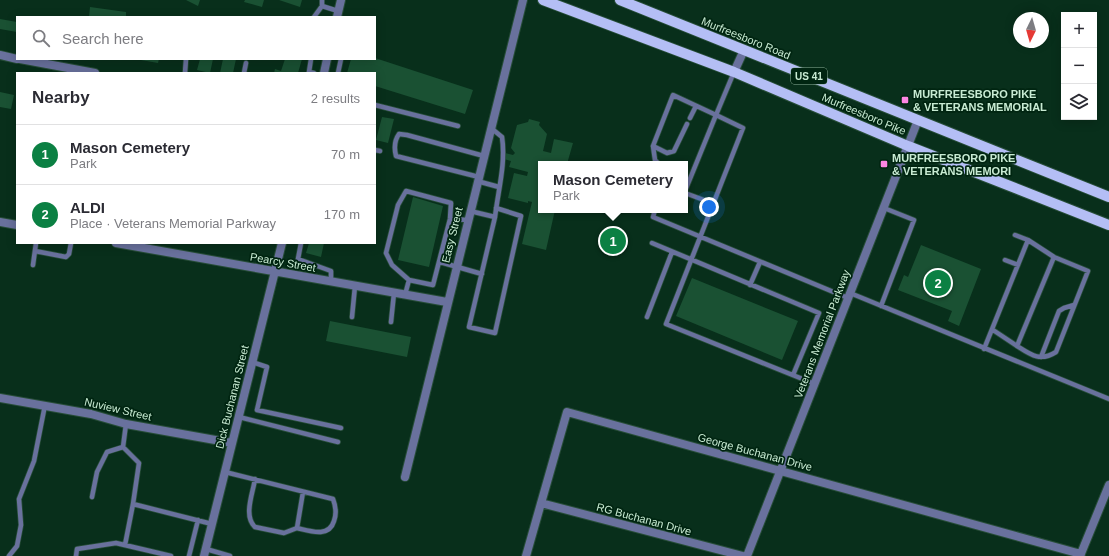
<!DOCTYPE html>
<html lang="en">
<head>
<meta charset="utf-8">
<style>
	body { margin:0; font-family:Arial,sans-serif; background:#f2f2f3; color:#2b2b33 }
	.controls { position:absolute; right:12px; top:12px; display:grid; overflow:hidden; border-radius:0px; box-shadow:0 2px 10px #0003 }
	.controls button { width:36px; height:36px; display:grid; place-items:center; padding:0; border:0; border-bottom:1px solid #e1e1e2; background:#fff; color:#2b2b33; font:20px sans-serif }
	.compass { position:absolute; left:1013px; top:12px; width:36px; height:36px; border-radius:50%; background:#fff; box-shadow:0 2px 10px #0003; rotate:185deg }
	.you { position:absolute; left:709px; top:207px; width:14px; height:14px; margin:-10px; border:3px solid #fff; border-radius:50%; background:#1a73e8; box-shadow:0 0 0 6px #1a73e833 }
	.badge { display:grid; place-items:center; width:26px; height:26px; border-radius:50%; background:#0b8043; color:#fff; font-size:13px; font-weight:700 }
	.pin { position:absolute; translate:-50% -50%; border:2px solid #fff; box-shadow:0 1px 4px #0006 }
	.popup { position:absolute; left:538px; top:161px; width:150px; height:52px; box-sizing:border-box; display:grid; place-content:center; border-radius:0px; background:#fff; filter:drop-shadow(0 1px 3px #0005); font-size:13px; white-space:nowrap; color:#7c7c81 }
	.popup b { font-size:15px; color:#2b2b33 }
	.popup::after { content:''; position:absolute; left:50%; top:100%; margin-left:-8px; border:8px solid transparent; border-top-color:#fff }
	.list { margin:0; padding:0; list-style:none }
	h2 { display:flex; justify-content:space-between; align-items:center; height:52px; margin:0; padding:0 16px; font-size:17px }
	h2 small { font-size:13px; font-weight:400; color:#7c7c81 }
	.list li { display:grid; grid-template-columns:26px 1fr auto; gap:12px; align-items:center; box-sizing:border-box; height:60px; padding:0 16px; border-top:1px solid #e1e1e2 }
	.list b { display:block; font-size:15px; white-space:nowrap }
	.list p { margin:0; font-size:13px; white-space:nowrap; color:#7c7c81 }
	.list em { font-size:13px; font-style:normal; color:#7c7c81 }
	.icon { flex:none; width:22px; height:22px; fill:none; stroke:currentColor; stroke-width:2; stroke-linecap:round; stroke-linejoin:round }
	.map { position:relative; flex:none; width:1109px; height:556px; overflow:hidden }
	.search { position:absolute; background:#fff; box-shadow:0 2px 10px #0003; left:16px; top:16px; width:360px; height:44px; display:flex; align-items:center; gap:10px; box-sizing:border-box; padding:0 14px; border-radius:0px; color:#7c7c81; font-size:15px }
	.panel { position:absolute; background:#fff; box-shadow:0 2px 10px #0003; left:16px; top:72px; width:360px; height:172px; border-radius:0px }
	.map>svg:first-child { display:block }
</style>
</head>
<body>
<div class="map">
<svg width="1109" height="556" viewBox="0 0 1109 556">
	<rect width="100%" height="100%" fill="#082f1b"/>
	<!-- building -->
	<path fill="#1a5133" d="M 186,0 L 200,0 L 198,6 Z
		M 245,0 L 264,0 L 262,7 L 244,2 Z
		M 279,0 L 302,0 L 300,7 Z
		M 90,7 L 126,12 L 126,17 L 89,17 Z
		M 0,19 L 17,22 L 17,32 L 0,29 Z
		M 375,58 L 473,90 L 465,114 L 375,86 L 375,73 L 347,73 L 351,59 Z
		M 135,59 L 159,59 L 158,63 Z
		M 200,59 L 213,59 L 210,73 L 197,70 Z
		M 223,59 L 236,59 L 233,73 L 220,73 Z
		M 285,59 L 302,59 L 298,73 L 274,73 L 275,69 L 281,71 Z
		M 0,92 L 14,95 L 11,109 L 0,107 Z
		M 382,117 L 394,119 L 388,143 L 376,140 Z
		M 529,119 L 540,122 L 539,125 L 547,134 L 543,151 L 551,153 L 554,139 L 573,143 L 567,164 L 541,164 L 541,210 L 555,210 L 546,250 L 522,244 L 532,202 L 528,201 L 528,203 L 508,198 L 514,173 L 527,176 L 528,172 L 509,167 L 511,161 L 504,159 L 505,153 L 513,155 L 515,153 L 511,148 L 517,125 L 528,122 Z
		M 413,197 L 443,206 L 429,267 L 398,260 Z
		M 309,243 L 324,243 L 321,257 L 306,253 Z
		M 921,245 L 981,269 L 959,326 L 948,321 L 952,311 L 898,290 L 904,275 L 908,277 Z
		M 692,278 L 798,321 L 782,360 L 676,316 Z
		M 330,321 L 411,337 L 407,357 L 326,341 Z"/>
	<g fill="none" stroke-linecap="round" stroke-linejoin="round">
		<defs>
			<path id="service" d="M 322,0 L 322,6 L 338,11
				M 314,17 L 322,6
				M 311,59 L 309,72 L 314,73
				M 185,73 L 186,59
				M 244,73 L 246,63
				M 338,73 L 341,59
				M 375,105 L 458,126
				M 690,118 L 696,106
				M 491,128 L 502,137 C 506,163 498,191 495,217 L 469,327 L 495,333 L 521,216 L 496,208
				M 653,146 L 667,153 L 674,151 L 687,124
				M 375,150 L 380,151
				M 659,164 L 655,160 L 653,146 L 673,95 L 716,115 L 734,72
				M 479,177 L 396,156 C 394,148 394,141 399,134 L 407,135 L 484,156
				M 477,181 L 499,187
				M 685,191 L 716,115 L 743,128 L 666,324 L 815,384
				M 685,193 L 712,203
				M 655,210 L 653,217 L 848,298
				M 470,211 L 495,217
				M 450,219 L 468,220
				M 301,243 L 298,259 L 331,271 L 331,282
				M 652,243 L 819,313 L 793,375
				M 35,251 L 66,257 L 69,254 L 71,243
				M 1005,260 L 1018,265
				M 440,262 L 482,274
				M 33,265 L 36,243
				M 750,285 L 760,262
				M 850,293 L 1109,399
				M 405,295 L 409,280 L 433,285 L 450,219 L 451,203 L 406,191 L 398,205 L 386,253 L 392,265 L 409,280
				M 881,306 L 914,220 L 884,208
				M 352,317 L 355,286
				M 647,317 L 672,252
				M 391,322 L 394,293
				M 993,330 L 1017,346 L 1054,257 L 1028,240
				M 1017,346 C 1031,355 1040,362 1056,352 L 1088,271 L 1054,257
				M 984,349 L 1028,240 L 1015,235
				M 1041,357 L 1059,311 L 1064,308 L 1074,305
				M 252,362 L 267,367 L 257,410 L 341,428
				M 239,417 L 338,442
				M 126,424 L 123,447 L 139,463 L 133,504 L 212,524
				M 225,472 L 333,499 C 336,507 337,513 334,521 C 329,538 310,531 297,528 L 303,492
				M 255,479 C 253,493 243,516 255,527 L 284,533 L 297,528
				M 92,497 L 97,472 L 107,452 L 123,447
				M 125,545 L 133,504
				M 206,549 L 230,556
				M 9,556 L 17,546 L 21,525 L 19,499 L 34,461 L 45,405
				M 76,556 L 77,549 L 116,543 L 171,556
				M 189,556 L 198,520"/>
			<path id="minor" d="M 337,17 L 341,0
				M 0,55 L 17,59
				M 20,59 L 95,73
				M 734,72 L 744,50
				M 324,73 L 327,59
				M 0,222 L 17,225
				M 116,243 L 447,302
				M 0,398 L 91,414 L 126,424 L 232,443
				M 405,477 L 523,0
				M 541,503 L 743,556
				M 204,556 L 282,243
				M 526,556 L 567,412 L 1081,554
				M 747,556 L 918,120
				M 1080,556 L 1109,485"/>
			<path id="primary" d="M 543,0 L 734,72 L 908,146 L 1109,225
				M 620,0 L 1109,197"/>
		</defs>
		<!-- service casing -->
		<use href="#service" stroke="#274d38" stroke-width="6"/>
		<!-- minor casing -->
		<use href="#minor" stroke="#274d38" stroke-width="10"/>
		<!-- primary casing -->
		<use href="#primary" stroke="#274d38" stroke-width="12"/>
		<!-- service -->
		<use href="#service" stroke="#69719d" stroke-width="4.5"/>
		<!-- minor -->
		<use href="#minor" stroke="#69719d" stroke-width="8"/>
		<!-- primary -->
		<use href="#primary" stroke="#b4bef5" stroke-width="10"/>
	</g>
	<!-- markers -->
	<g fill="#fd86e3" stroke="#002511" stroke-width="1.5">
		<rect x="901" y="96" width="8" height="8" rx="2"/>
		<rect x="880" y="160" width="8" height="8" rx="2"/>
	</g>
	<g text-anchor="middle" stroke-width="3.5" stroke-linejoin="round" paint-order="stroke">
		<!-- shield labels -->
		<rect fill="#002511" stroke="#8cb099" stroke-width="1" x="791" y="68" width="36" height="16" rx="3"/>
		<g font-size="10" font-weight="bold" fill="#c8ebd3">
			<text x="809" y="80">US 41</text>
		</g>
		<!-- street labels -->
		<g font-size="11" fill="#c8ebd3" stroke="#002511">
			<text transform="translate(746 38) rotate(22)" y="4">Murfreesboro Road</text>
			<text transform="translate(864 114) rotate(23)" y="4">Murfreesboro Pike</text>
			<text transform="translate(452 235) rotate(-76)" y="4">Easy Street</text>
			<text transform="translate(283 262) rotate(10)" y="4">Pearcy Street</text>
			<text transform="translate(822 334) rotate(-69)" y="4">Veterans Memorial Parkway</text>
			<text transform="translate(232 397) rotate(-76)" y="4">Dick Buchanan Street</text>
			<text transform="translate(118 409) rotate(13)" y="4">Nuview Street</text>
			<text transform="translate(755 452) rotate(15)" y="4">George Buchanan Drive</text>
			<text transform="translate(644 519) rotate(15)" y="4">RG Buchanan Drive</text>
		</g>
		<!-- poi labels -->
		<g font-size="11" font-weight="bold" fill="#c8ebd3" stroke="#002511" text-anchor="start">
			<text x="913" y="98">MURFREESBORO PIKE<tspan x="913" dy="13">&amp; VETERANS MEMORIAL</tspan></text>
			<text x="892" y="162">MURFREESBORO PIKE<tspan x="892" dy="13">&amp; VETERANS MEMORI</tspan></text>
		</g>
	</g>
</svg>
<div class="controls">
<button>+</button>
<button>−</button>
<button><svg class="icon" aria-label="layers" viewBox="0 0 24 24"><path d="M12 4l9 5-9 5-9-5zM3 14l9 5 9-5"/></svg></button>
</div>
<svg class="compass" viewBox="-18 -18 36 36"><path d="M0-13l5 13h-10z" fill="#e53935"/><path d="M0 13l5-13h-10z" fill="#7c7c81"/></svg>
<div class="you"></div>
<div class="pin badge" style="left:613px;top:241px">1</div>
<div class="popup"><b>Mason Cemetery</b>Park</div>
<div class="pin badge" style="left:938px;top:283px">2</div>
<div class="search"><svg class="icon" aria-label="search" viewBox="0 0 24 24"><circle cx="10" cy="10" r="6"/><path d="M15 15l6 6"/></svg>Search here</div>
<section class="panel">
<h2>Nearby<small>2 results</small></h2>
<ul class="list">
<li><span class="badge">1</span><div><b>Mason Cemetery</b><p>Park</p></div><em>70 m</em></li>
<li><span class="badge">2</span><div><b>ALDI</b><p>Place · Veterans Memorial Parkway</p></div><em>170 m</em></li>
</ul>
</section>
</div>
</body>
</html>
